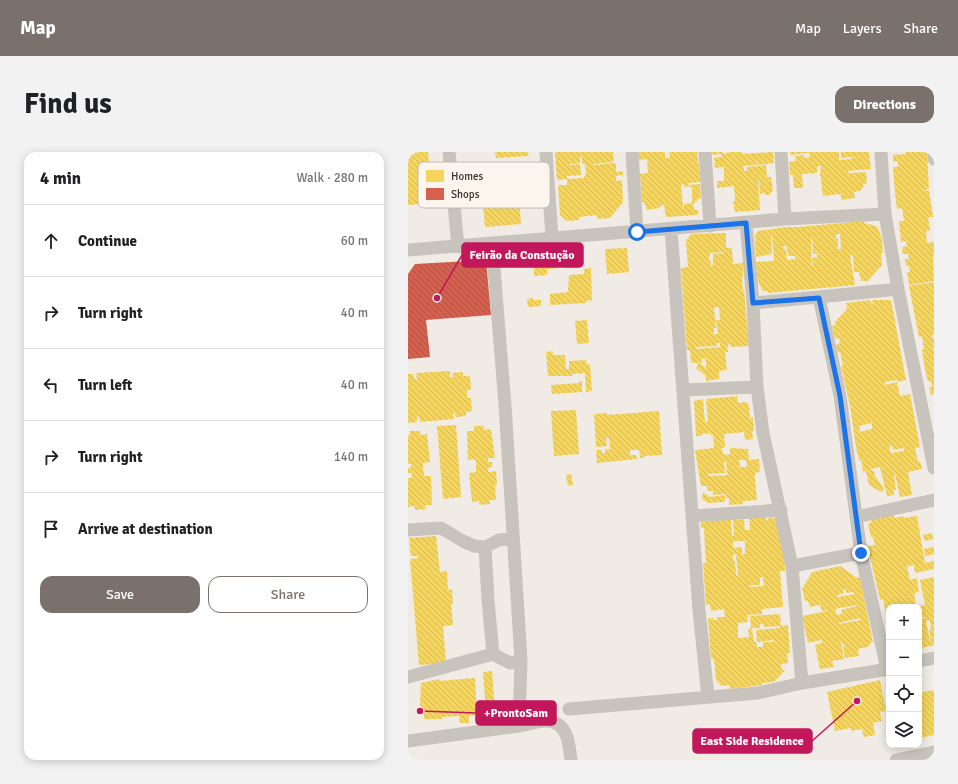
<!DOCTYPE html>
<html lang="en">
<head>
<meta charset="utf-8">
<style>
	body { margin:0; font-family:Signika,sans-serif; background:#f2f2f2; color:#202124 }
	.controls { position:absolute; right:12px; bottom:12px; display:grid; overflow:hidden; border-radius:8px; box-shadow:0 2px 10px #0003 }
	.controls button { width:36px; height:36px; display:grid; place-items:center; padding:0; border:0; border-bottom:1px solid #e0e0e0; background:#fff; color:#202124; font:20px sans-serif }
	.stop { position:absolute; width:12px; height:12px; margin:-9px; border:3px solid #1a73e8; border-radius:50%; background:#fff }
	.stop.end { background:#1a73e8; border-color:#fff; box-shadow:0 1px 4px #0008 }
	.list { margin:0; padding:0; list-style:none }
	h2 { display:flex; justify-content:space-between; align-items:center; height:52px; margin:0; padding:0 16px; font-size:17px }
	h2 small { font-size:13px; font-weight:400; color:#757577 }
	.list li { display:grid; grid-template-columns:26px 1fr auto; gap:12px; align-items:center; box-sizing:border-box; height:72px; padding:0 16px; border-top:1px solid #e0e0e0 }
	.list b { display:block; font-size:15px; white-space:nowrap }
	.list em { font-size:13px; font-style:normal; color:#757577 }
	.actions { display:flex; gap:8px; padding:12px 16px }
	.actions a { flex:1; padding:9px 0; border:1px solid #7a716c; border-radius:12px; text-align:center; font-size:14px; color:#7a716c }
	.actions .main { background:#7a716c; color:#fff }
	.icon { flex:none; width:22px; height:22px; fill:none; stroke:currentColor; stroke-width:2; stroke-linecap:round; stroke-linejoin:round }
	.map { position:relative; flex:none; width:526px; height:608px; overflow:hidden; border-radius:12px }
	header { display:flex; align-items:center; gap:24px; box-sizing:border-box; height:56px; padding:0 20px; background:#7a716c; color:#fff }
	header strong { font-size:19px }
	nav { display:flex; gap:22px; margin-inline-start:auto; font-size:14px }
	.intro { display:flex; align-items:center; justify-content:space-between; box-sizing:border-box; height:96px; padding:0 24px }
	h1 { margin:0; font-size:28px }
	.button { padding:10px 18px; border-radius:12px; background:#7a716c; color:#fff; font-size:14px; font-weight:700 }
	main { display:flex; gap:24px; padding:0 24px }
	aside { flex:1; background:#fff; border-radius:12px; box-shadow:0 2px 10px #0003 }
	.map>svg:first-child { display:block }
</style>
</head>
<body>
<header>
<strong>Map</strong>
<nav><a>Map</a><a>Layers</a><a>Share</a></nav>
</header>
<div class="intro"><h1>Find us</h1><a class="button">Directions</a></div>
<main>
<aside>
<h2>4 min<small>Walk · 280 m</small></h2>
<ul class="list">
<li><svg class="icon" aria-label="ahead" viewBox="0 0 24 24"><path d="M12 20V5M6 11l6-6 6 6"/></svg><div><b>Continue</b></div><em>60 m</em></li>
<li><svg class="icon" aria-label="right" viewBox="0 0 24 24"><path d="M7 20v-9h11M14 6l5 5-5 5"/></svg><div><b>Turn right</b></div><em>40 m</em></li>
<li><svg class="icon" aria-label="left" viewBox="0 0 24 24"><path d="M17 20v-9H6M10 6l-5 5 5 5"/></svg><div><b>Turn left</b></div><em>40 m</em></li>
<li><svg class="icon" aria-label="right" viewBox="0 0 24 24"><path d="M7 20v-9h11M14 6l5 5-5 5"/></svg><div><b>Turn right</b></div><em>140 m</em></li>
<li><svg class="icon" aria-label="arrive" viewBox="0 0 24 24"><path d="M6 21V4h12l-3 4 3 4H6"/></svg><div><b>Arrive at destination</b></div></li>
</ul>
<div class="actions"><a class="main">Save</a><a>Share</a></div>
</aside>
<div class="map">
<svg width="526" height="608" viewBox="0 0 526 608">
	<defs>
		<pattern id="homes-back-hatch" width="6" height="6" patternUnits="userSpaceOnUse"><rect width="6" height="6" fill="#f6d55c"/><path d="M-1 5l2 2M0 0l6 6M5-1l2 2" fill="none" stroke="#d4b750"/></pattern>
		<pattern id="shops-back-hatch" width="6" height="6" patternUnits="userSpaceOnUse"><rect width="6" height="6" fill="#d6604d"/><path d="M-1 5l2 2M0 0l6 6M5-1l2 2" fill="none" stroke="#af5040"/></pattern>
	</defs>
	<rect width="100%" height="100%" fill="#f0ebe5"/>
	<!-- homes -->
	<path fill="url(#homes-back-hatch)" fill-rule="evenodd" d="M 0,0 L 20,0 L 24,51 L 0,53 Z
		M 87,0 L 120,0 L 121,4 L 88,6 Z
		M 147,0 L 205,0 L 206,10 L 185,12 L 185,13 L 208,11 L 208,20 L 215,19 L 215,23 L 208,24 L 208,29 L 214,28 L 215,50 L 202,66 L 189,67 L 189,63 L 171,65 L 171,68 L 159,69 L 152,63 L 150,33 L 159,33 L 159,27 L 176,26 L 176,24 L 178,23 L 177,12 L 174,12 L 174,4 L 172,5 L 172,11 L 162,12 L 162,13 L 172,12 L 173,23 L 159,24 L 159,27 L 149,28 Z
		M 230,0 L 257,0 L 257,6 L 262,6 L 261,0 L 289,0 L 293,30 L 280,31 L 281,34 L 276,35 L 276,32 L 273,32 L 275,56 L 276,56 L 276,52 L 284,51 L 284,35 L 282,36 L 281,33 L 292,32 L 293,45 L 285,52 L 286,58 L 291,58 L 289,63 L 258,65 L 256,53 L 252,54 L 252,56 L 238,58 L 237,51 L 234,50 L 232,22 L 240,21 L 239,7 L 231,8 Z
		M 303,0 L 315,0 L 315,2 L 322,0 L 334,0 L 334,2 L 365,0 L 366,11 L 349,13 L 348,8 L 348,13 L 335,14 L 336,19 L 339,19 L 339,15 L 358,13 L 359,25 L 363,25 L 365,38 L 361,43 L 357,43 L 357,41 L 352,42 L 351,28 L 350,29 L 352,58 L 327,60 L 325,49 L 327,49 L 326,34 L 309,36 L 309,29 L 316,29 L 316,15 L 307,16 L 306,6 L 314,5 L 313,2 L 304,3 Z
		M 382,0 L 431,0 L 431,8 L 444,7 L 444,5 L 433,6 L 433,0 L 461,0 L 463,17 L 440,19 L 441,22 L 442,21 L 458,20 L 459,31 L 455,32 L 455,35 L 452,39 L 446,40 L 447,46 L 433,48 L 433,42 L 415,44 L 412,21 L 413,14 L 409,14 L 409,21 L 394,22 L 395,36 L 386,36 L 385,23 L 382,23 L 381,10 L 388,9 L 387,4 L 395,3 L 396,6 L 402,5 L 401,1 L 382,3 Z
		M 498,0 L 519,0 L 521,37 L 517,38 L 517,39 L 521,39 L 525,65 L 520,65 L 522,78 L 518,79 L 519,91 L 526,90 L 526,103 L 525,104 L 526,129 L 502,133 L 501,132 L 499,120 L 502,120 L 501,114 L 498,114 L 497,107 L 501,107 L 500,102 L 495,102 L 494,95 L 499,94 L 498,89 L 493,90 L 491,69 L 496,69 L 494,56 L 489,57 L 487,41 L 485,15 L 490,15 L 490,9 L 485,10 L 485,3 L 498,2 Z
		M 109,23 L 113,72 L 77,75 L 74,39 L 57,40 L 56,28 Z
		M 456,69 L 456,71 L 468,74 L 470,76 L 474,87 L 475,101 L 473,101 L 474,113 L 460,129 L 453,129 L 451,120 L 446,120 L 445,103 L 442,103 L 447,133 L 360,141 L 360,139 L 355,139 L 352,134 L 349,126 L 348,110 L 366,109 L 364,82 L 363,83 L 364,102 L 348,105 L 347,83 L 350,79 L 377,75 L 390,75 ZM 428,82 L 432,82 L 433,97 L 430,97 L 430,87 L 428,87 ZM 403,85 L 404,85 L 405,102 L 409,101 L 409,105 L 404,106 L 405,114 L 404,114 ZM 375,94 L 378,94 L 378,95 L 379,95 L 380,104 L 387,104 L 388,107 L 379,108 L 378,97 L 376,97 Z
		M 318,81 L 318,96 L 324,96 L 325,112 L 335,111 L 335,125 L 334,125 L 335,139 L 336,138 L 341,194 L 323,195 L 322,192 L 320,192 L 320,195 L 316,195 L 319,195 L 320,200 L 317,200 L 319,218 L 311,219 L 311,227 L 298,229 L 298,224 L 288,216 L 291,211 L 297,215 L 298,218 L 298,207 L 293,207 L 294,211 L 283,211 L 282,198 L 279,198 L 273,116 L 280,115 L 278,89 L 283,82 ZM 316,100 L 316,101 L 305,102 L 305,113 L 303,114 L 303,109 L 301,109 L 302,101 ZM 306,155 L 311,155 L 312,168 L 308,168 L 310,182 L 306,182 L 306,176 L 308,176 ZM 309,191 L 312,191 L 312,195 L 288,197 L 287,195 L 309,194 Z
		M 219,96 L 221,120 L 199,122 L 197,97 Z
		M 154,98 L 154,112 L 145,112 L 145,117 L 139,117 L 139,123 L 126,124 L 126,114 L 122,114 L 122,105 L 126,105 L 126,99 Z
		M 183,116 L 184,148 L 178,149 L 178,151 L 142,153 L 142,142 L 160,140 L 161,123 L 176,122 L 176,117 Z
		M 526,130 L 526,182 L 524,183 L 524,186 L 526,186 L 526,195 L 525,196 L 526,200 L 526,242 L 523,243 L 521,235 L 524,235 L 523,229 L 520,229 L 517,218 L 514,198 L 516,197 L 514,184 L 511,185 L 501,134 Z
		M 125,146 L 125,148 L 133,148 L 133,154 L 120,155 L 119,147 Z
		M 462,148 L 464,153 L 465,152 L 464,148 L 483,148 L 484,153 L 498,228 L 490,230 L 490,228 L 482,229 L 477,230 L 477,233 L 489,230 L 492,244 L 502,242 L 512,295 L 507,296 L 510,310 L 512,309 L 514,317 L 500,320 L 504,343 L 492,345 L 487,322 L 486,323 L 488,338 L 485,338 L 486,343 L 479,344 L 472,315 L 463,317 L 464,319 L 466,319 L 467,324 L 475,335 L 474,335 L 476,338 L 473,340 L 461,333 L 458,319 L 455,320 L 453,308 L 451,308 L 448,295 L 442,254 L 433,214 L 435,214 L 432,200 L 430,201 L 428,193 L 432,191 L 431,186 L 427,187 L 424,174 L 428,173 L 427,170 L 439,157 L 438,151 ZM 464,271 L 464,277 L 452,280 L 451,274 ZM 481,294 L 484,294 L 485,298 L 496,296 L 496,299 L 483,301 Z
		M 179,168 L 181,191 L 169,192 L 167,169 Z
		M 145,199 L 145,203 L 157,203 L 158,217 L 161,217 L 161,209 L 178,208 L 179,212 L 182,212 L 184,239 L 178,240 L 177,221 L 164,222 L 164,224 L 140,224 L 138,200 Z
		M 42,219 L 42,225 L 45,225 L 44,221 L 55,220 L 55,224 L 62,224 L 63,238 L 59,238 L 59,246 L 63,246 L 64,259 L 58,260 L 58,264 L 48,265 L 47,261 L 45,261 L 46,267 L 12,270 L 11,264 L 9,265 L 9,270 L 0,271 L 0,222 L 6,222 L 6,227 L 9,227 L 8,221 Z
		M 171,229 L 174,229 L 174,240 L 144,242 L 143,233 L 171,231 Z
		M 329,244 L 330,251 L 338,250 L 341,253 L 342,266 L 345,266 L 346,279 L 344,279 L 345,287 L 337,288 L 336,280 L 316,282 L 317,296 L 314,296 L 315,302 L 321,303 L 321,302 L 322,302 L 322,296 L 340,297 L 341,308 L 351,307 L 352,320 L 347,321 L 347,325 L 346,325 L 347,327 L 349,348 L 335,349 L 335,352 L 321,353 L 321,346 L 318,346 L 318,342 L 305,343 L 305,339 L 300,339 L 299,334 L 293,334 L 287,298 L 306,296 L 305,283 L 302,283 L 302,281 L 294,282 L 294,284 L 288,284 L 286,249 L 295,247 L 297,270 L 300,269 L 298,247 ZM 331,308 L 338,308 L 339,315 L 332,315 ZM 316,309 L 318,309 L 319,323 L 300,324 L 300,322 L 317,321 Z
		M 168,258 L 171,302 L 146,304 L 143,259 Z
		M 251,259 L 254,303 L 236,304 L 237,306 L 232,306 L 231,298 L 222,298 L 222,303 L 228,303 L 229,307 L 189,311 L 188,298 L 194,298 L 194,301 L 197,301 L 197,297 L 202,297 L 201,286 L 198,286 L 199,294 L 188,295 L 186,262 L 199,261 L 199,263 Z
		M 48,273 L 53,345 L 35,347 L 29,274 Z
		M 66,274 L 76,274 L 76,278 L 83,277 L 87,306 L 80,306 L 80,310 L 84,310 L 84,315 L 80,316 L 80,320 L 88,319 L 89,333 L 87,333 L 88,348 L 81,348 L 82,352 L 71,353 L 71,349 L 64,350 L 61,321 L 68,320 L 68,311 L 67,307 L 60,308 L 59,279 L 66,279 Z
		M 2,279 L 12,279 L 12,283 L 19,282 L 22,310 L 15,311 L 15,315 L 16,324 L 23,324 L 24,353 L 17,353 L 18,357 L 7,358 L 7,354 L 0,355 L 0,326 L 4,326 L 4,321 L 0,321 L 0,316 L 3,316 L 3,312 L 0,312 L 0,284 L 2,283 Z
		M 163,322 L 165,333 L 160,334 L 158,323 Z
		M 295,340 L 302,345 L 317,343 L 317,350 L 300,351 L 294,347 Z
		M 485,361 L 486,366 L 496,364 L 496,366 L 509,364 L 517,411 L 526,409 L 526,417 L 507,421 L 506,413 L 499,414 L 502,428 L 509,426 L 511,440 L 506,441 L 508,453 L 496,455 L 481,455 L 481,460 L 478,461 L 475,447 L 472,448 L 460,396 L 460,394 L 467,393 L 465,385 L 463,385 L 460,373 L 467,365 Z
		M 341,364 L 358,365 L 358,369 L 363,364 L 375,373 L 377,419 L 372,419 L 375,455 L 354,457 L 354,462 L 339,463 L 340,470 L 330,471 L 330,486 L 341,485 L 340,477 L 343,476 L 342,464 L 372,462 L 373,474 L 380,473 L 382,501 L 379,501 L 380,511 L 373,512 L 374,518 L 377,518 L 366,530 L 354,531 L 354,533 L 322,537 L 322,533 L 313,534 L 308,528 L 306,507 L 303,507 L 300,466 L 305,466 L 305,468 L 309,468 L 309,465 L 317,465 L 316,457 L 303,459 L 302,452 L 298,453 L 295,411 L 298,411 L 297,397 L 296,376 L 293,376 L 293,371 L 294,370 L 323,367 L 324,384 L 326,384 L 325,368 L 336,367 L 337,378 L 342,378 ZM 325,389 L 337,389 L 337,402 L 334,402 L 334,395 L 325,396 ZM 327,402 L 329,403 L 328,402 L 330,423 L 328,423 L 327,409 L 325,409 L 325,403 ZM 352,425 L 355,425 L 356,434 L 342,435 L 342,433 L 352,433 ZM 352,472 L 355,472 L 356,475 L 372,474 L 372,476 L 348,478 L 349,490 L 366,488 L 366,490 L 355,490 L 355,495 L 349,495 L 348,490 L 346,490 L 344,476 L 352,476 Z
		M 524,381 L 525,387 L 517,389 L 515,383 Z
		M 28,384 L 32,420 L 39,419 L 40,438 L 44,437 L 45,452 L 43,452 L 45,473 L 35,474 L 38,511 L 11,513 L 2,407 L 10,406 L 10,404 L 3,404 L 1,386 Z
		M 526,395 L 526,402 L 517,404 L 516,397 Z
		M 432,414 L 449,426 L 452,425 L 465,490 L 463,490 L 460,495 L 450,497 L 451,504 L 437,506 L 435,494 L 437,493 L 436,492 L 434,492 L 434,489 L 433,489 L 436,507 L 424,509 L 426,515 L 412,517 L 407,493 L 414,491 L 413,488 L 400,491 L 394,464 L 420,459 L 420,458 L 414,459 L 412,453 L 402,455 L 400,449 L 397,449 L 394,437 L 404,420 ZM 438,437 L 438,441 L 446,440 L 446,442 L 430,445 L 429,443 L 436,441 L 435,438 ZM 449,453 L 449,454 L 433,458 L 434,462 L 429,463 L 427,457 ZM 452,466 L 453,468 L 431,472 L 430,471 Z
		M 526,425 L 526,493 L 511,497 L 511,468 L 517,466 L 517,465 L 511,466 L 511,454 L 517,453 L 512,428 ZM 522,468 L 523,477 L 521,478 L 523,488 L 522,489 L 518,469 Z
		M 84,519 L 88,571 L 79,572 L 75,520 Z
		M 67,526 L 69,563 L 61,564 L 61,571 L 52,571 L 51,564 L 34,565 L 34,567 L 16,567 L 16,563 L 12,552 L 13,531 L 31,527 L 31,529 Z
		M 472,528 L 478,559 L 472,560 L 474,569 L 465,571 L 467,583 L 456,585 L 454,577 L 443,579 L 443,576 L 427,579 L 419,540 Z
		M 526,538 L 526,583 L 511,586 L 511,541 Z"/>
	<!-- shops -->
	<path fill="url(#shops-back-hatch)" d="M 78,108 L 83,163 L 18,168 L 22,205 L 0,207 L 0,122 L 7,112 Z"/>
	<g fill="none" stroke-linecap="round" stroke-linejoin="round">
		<!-- minor -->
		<path stroke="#c9c3be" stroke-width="13" d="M 41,0 L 50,95
			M 138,0 L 144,85
			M 224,0 L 229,80
			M 297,0 L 302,74
			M 373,0 L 377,67
			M 473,0 L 477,62 L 490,137 L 526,316
			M 526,0 L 526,7
			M 338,71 L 345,151 L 349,235 L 355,281 L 384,414 L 394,531
			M 263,77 L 291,458 L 300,545
			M 84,91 L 97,253 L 113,508 L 111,574 C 120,573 131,568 139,569 C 160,570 161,592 163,608
			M 0,98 L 377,67 L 477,62
			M 411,145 L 490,137
			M 345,151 L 411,145 L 432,244 L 453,401 L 479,517
			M 275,238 L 349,235
			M 284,364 L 373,358
			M 448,365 L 526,348
			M 0,378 L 33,376 L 55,389 L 66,394 L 77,395
			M 105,387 L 91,388 L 77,395 L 80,448 L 85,502 L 102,511 L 113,508
			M 384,414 L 453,401
			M 511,509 L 526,506
			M 0,525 L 85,502
			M 161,557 L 350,541 L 394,531 L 481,517
			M 0,589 L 111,574
			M 488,608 L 526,600"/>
	</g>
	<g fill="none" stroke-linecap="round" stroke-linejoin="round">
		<!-- route -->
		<path stroke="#1a73e8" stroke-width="5" d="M 229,80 L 338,71 L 345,151 L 411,146 L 432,244 L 453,401"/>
	</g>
	<!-- legend -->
	<rect x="10" y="10" width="132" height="46" rx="6" fill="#fbf5ee" stroke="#c1bab4" stroke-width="1"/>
	<rect x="18" y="18" width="18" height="12" fill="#f6d55c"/>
	<rect x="18" y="36" width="18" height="12" fill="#d6604d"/>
	<g font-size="11" fill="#3b302b">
		<text x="43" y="28">Homes</text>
		<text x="43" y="46">Shops</text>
	</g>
	<!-- callouts -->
	<path fill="none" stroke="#c2185b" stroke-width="1.5" d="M29 146L54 103M12 559L68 561M449 549L404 589"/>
	<g fill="#c2185b" stroke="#fbf5ee" stroke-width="1.5">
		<circle cx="29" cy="146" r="4"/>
		<circle cx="12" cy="559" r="4"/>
		<circle cx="449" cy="549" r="4"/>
	</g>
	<g fill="#c2185b" stroke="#c2185b" stroke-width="1.5">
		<rect x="54" y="91" width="121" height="24" rx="4"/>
		<rect x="68" y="549" width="80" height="24" rx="4"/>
		<rect x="285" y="577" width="119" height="24" rx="4"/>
	</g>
	<g font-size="12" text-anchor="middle" font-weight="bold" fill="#fff">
		<text x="114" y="107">Feirão da Constução</text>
		<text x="108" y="565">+ProntoSam</text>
		<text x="344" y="593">East Side Residence</text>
	</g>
</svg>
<div class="controls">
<button>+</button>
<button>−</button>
<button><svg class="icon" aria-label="locate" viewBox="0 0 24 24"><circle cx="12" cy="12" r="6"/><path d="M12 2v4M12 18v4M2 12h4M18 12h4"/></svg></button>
<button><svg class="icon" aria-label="layers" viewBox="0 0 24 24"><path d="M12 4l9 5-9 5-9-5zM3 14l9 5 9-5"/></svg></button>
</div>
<div class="stop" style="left:229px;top:80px"></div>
<div class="stop end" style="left:453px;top:401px"></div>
</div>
</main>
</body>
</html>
